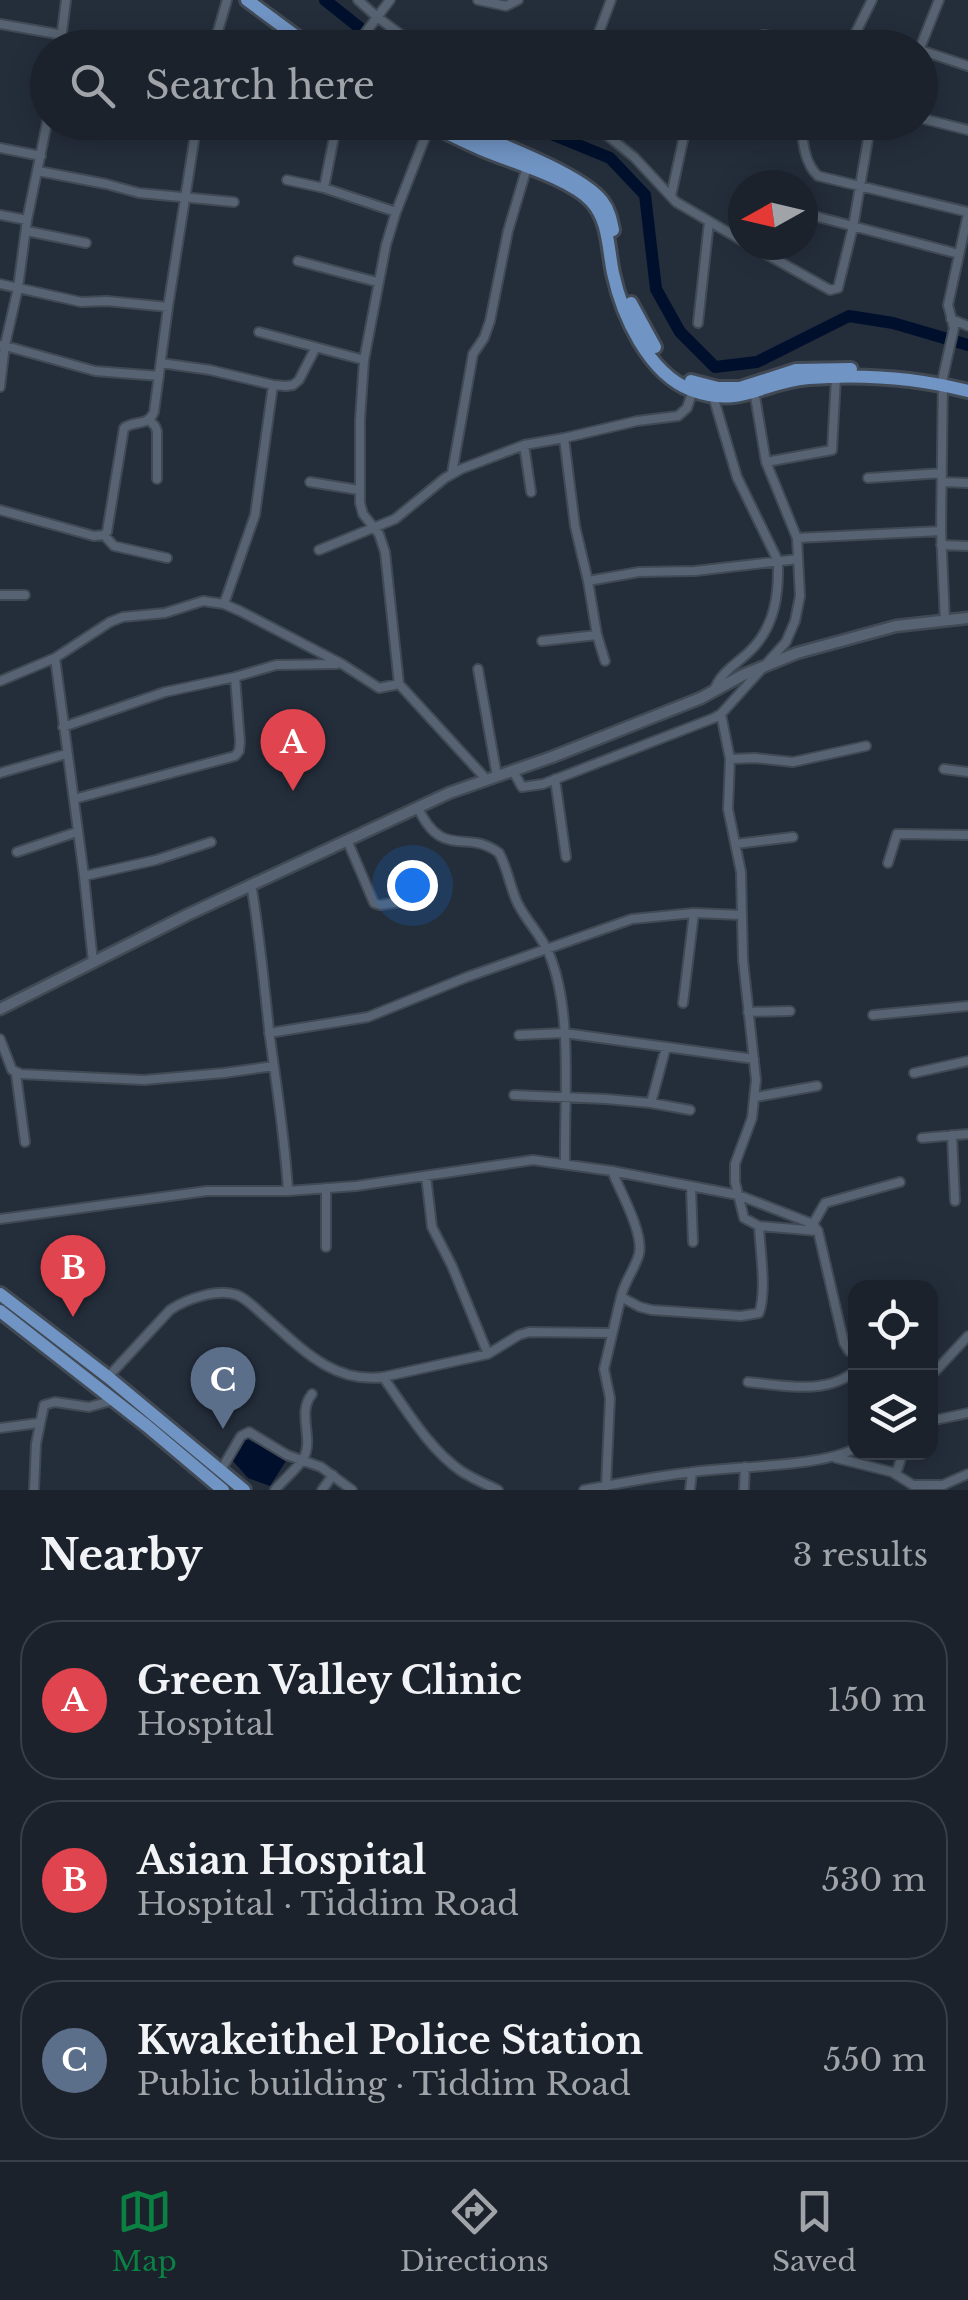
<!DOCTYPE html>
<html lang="en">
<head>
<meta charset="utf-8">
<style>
	body { margin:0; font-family:"Libre Baskerville",serif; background:#242a34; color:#f1f3f6 }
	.controls { position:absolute; right:30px; bottom:30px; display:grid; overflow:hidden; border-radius:20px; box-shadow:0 5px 25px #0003 }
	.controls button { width:90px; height:90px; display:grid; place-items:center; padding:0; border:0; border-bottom:2px solid #393f48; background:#1b222c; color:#f1f3f6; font:50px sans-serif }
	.compass { position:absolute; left:728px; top:170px; width:90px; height:90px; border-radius:50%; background:#1b222c; box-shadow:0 5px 25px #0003; rotate:262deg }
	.you { position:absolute; left:412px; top:885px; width:35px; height:35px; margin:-25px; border:8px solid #fff; border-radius:50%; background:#1a73e8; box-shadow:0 0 0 15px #1a73e833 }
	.badge { display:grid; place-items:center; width:65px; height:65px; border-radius:50%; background:#0b8043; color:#fff; font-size:32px; font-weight:700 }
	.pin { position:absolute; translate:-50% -82px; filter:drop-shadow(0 2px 5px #0008) }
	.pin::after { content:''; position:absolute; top:52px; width:35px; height:30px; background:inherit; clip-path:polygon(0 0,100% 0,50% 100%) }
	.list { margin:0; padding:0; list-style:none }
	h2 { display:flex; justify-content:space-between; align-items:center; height:130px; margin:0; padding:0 40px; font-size:42px }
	h2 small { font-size:32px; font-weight:400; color:#a0a4a9 }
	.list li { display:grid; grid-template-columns:65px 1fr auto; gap:30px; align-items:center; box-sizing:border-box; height:160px; margin:0 20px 20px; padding:0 20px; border:2px solid #393f48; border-radius:40px }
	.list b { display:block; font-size:38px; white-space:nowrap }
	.list p { margin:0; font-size:32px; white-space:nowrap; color:#a0a4a9 }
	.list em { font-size:32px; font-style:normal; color:#a0a4a9 }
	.icon { flex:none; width:55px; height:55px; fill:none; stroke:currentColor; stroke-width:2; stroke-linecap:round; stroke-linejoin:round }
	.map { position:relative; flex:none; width:968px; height:1490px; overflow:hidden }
	.search { position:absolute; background:#1b222c; box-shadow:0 5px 25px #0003; left:30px; right:30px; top:30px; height:110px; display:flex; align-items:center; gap:25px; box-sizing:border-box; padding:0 35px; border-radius:55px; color:#a0a4a9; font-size:38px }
	.sheet { height:670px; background:#1b222c }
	nav { display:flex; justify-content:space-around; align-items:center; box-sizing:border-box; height:140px; border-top:2px solid #393f48; background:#1b222c; font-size:28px; color:#a0a4a9 }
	nav a { display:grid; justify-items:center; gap:5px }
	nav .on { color:#0b8043 }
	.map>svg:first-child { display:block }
</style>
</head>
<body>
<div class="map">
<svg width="968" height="1490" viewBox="0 0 968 1490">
	<rect width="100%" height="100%" fill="#242e3b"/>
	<!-- water -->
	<path fill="#00102c" d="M 248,1439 L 286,1461 L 270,1486 L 248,1478 L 231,1459 L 242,1440 Z"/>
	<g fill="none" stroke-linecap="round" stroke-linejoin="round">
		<!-- river -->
		<path stroke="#00102c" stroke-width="12" d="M 325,0 L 385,48
			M 522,122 L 610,158 L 645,195 L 656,289 L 680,332 L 715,367 L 757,362 L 849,316 L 893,323 L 968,345"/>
		<defs>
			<path id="minor" d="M 358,0 L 377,17 L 419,48
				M 478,0 L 506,6 L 518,0
				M 0,24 L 63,35
				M 159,42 L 199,48
				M 60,48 L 66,0
				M 213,48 L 227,0
				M 354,48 L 390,0
				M 593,48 L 611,0
				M 710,48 L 763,35 L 813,42 L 852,38
				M 848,48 L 872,0
				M 920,48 L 939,0
				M 920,50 L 968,66
				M 920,118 L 968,130
				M 431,122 L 396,212 L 386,245 L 364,360 L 360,420 L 360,503 L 363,514 L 379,534 L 385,552 L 399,684 L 487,780
				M 585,122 L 608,136 L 634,157 L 676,202 L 743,241
				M 683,122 L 726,134 L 734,122
				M 803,122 C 801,140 805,164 818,176 L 968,212
				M 0,148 L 41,156
				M 38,171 L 106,184 L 139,193 L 234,202
				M 287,180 L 324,188 L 396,212
				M 324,188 L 337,122
				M 671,196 L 687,122
				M 803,213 L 959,254
				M 0,215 L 27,220
				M 27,231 L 86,243
				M 750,245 L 830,290 L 838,288 L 853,227 L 871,122
				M 298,261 L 377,282
				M 0,284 L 81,302 L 107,301 L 168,307
				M 951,319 L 968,326
				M 698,323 L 709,222
				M 259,332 L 364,360
				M 2,345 L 95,371 L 159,376
				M 161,363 L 210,370 L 273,385 L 286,386 L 293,385 L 299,380 L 315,349
				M 0,387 L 5,345 L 18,288 L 27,220 L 48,118
				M 713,396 L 737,477 L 778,561 C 779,594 775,626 751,650 C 736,665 721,671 714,691
				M 149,420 L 155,426 L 157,431 L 157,479
				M 564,438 L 575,526 L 588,581 L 597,635 L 605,661
				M 524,445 L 531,492
				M 766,462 L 832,450 L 836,377
				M 452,473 L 473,354 L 484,338 L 490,321 L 508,231 L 527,167
				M 868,478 L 942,473
				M 310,482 L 359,490
				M 942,482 L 968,483
				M 0,510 L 94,536 L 104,535 L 107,532 L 124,428 C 134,420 148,427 154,412 L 168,307 L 197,122
				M 104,535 L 114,546 L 167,558
				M 797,538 L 941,531
				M 941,545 L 968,546
				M 319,550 L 395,519 L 445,478 L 461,469 L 524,445 L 564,438 L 637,421 L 678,416 L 687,408 L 693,390
				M 588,581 L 639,572 L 695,571 L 798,559
				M 0,595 L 25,595
				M 224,604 L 255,515 L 273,385
				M 945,621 L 941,531 L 943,377 L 954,328 L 948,305 L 968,214
				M 542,641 L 597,635
				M 55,658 L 84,876 L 93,962
				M 478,669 L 497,776
				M 0,681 L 55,658 L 110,622 L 123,617 L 165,613 L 203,601 L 224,604 L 240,611 L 342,664 L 379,688 L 399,684
				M 63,727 L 165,692 L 235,677 L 276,665 L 337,664
				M 730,759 L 755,758 L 793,762 L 866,746
				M 944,769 L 968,772
				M 513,771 L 522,787 L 543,784 L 714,718 L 721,714 L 786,642 L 795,621 L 800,596 L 797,538 L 766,462 L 754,390
				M 0,773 L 66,754
				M 555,779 L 566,857
				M 74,799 L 235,756 L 239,751 L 240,742 L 235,677
				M 418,808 C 443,861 467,828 499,853 C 508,869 510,888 518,904 C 527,922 543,937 550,956 C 573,1013 564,1101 565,1163
				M 347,840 L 374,903 L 380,905 L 406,901
				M 736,844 L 793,837
				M 17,852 L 77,832
				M 888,863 L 897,834 L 968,835
				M 84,876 L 156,860 L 211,842
				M 251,884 C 260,935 264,986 270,1038 C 277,1089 285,1139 288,1191
				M 683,1003 L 694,913
				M 748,1012 L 790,1011
				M 873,1015 L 968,1006
				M 269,1033 L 368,1017 L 467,977 L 632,919 L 694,913 L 741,915
				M 519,1035 L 564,1033 L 754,1059
				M 0,1039 L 12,1070 L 21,1074 L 144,1080 L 224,1073 L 274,1066
				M 914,1073 L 968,1061
				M 16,1074 L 25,1142
				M 514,1095 L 606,1099 L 651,1103 L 666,1047
				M 756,1097 L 817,1086
				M 651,1103 L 690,1110
				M 952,1135 L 955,1201
				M 922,1138 L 968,1134
				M 612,1171 C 620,1191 644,1233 639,1254 C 635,1269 624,1282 621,1297 L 640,1307 L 652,1310 L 741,1316 L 759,1313 C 767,1291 760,1250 759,1226 L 744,1218 L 735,1182 L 735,1164 L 752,1118 L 756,1080 L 743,960 L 741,872 L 728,809 L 730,759 L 721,714
				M 426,1176 L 432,1227 L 452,1266 L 488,1354
				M 691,1187 L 693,1242
				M 326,1188 L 326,1247
				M 0,1219 L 207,1191 L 288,1191 L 356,1186 L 533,1160 L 612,1171 L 738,1195 L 813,1224 L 818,1231 L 844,1343 L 849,1351 L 856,1354
				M 813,1224 L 825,1203 L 900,1182
				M 759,1226 L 818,1231
				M 108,1377 L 170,1310 C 186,1299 218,1288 237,1295 C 247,1299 255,1308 262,1314 C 298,1345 331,1384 383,1377 L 488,1354 L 519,1335 L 529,1332 L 611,1333
				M 383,1377 C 406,1409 428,1448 461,1471 C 473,1479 486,1484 498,1490
				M 930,1377 L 968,1336
				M 748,1382 C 783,1385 827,1396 856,1370
				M 930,1421 L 968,1413
				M 0,1428 L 38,1423
				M 836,1458 L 892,1472 L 913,1485 L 943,1485 L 968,1474
				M 221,1470 L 241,1436 L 249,1432 L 287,1455 L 321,1467 L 352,1490
				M 896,1474 L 903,1452
				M 606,1486 L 610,1398 L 604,1369 L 621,1297
				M 34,1490 L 36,1444 L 44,1405 L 55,1402 L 89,1407 L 114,1400
				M 275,1490 C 283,1480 296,1470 303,1459 C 315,1439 296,1414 312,1394
				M 322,1490 L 333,1475
				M 584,1490 C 620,1483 657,1476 693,1472 C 735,1466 822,1467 856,1448
				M 690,1490 L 692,1472
				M 744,1490 L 745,1467"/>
			<path id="tertiary" d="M 0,1009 L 187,915 L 449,793 L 552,757 L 701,698 L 743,675 L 797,653 L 896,626 L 968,618"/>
			<path id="trunk" d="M 247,0 L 312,48
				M 426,122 C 444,132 463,141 481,149 C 511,162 570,178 591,201 C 609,220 608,249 613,273 C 622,315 648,373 691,390 C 741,409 763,381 809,378 C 862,374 917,378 968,391
				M 447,122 C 483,138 580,172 602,201 C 609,210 611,220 613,230
				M 631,303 L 655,347
				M 691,381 L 718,388 L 740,388 L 796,370 L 851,369
				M 0,1294 L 108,1377 L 244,1490
				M 0,1311 L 147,1426 L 223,1490"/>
		</defs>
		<!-- minor casing -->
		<use href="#minor" stroke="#404954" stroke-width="12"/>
		<!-- tertiary casing -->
		<use href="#tertiary" stroke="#404954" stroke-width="15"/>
		<!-- trunk casing -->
		<use href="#trunk" stroke="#404954" stroke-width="18"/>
		<!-- minor -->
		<use href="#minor" stroke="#576372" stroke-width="8"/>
		<!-- tertiary -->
		<use href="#tertiary" stroke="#576372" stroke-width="10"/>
		<!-- trunk -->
		<use href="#trunk" stroke="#7094c3" stroke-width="12"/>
	</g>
</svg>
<div class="controls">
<button><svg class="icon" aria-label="locate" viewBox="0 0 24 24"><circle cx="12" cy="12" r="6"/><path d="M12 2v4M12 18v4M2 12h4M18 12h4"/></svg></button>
<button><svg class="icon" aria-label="layers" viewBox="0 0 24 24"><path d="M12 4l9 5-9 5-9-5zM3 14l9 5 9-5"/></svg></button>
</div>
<svg class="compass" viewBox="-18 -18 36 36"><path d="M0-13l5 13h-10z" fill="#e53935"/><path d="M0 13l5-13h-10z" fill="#a0a4a9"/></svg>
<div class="you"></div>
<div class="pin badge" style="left:293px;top:791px;background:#e0444e">A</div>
<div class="pin badge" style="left:73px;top:1317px;background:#e0444e">B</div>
<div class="pin badge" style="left:223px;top:1429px;background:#5c6f8a">C</div>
<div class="search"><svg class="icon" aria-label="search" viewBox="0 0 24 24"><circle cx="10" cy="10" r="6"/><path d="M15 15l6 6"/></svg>Search here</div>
</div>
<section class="sheet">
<h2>Nearby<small>3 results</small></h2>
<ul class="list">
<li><span class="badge" style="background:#e0444e">A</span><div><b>Green Valley Clinic</b><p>Hospital</p></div><em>150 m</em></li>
<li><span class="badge" style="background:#e0444e">B</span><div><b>Asian Hospital</b><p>Hospital · Tiddim Road</p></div><em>530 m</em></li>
<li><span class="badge" style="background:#5c6f8a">C</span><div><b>Kwakeithel Police Station</b><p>Public building · Tiddim Road</p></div><em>550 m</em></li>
</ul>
</section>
<nav>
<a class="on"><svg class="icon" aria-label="map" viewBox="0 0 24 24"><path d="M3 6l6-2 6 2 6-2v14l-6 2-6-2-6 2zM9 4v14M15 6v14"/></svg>Map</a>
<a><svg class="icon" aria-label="directions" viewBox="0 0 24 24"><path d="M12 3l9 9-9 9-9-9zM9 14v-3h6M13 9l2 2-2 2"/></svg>Directions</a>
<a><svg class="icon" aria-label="saved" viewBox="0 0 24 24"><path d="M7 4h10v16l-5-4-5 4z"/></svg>Saved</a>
</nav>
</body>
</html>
